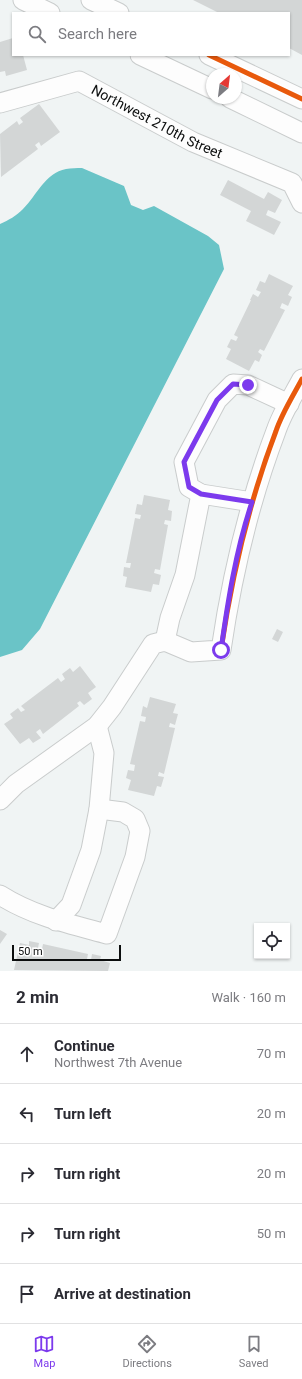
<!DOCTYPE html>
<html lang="en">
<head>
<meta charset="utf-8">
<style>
	body { margin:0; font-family:Roboto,sans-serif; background:#f7f7f7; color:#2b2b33 }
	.controls { position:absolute; right:12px; bottom:12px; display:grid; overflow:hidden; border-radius:0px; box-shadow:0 1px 3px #0004 }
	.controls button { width:36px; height:36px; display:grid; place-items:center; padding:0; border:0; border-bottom:1px solid #e1e1e2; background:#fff; color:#2b2b33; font:20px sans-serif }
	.compass { position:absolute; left:206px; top:68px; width:36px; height:36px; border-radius:50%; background:#fff; box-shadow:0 1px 3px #0004; rotate:28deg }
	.scale { position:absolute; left:12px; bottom:10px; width:109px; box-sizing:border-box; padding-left:4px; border:2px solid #0c0e0e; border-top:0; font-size:11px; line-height:14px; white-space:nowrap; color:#0c0e0e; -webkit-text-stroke:3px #fff; paint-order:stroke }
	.stop { position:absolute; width:12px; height:12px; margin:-9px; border:3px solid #7c3aed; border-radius:50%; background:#fff }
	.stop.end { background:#7c3aed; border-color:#fff; box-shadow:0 1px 4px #0008 }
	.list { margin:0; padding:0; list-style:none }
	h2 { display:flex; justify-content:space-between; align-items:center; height:52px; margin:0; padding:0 16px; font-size:17px }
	h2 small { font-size:13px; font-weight:400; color:#7c7c81 }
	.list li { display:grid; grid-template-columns:26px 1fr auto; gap:12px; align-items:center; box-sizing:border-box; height:60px; padding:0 16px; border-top:1px solid #e1e1e2 }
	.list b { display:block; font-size:15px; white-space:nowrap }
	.list p { margin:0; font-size:13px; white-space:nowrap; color:#7c7c81 }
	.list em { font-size:13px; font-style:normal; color:#7c7c81 }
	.icon { flex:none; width:22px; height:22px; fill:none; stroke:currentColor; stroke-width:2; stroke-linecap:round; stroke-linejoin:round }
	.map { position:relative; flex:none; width:302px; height:971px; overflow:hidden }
	.search { position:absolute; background:#fff; box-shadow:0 1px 3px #0004; left:12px; right:12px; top:12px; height:44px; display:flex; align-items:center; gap:10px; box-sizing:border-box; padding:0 14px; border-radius:0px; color:#7c7c81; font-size:15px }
	.sheet { height:352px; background:#fff }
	nav { display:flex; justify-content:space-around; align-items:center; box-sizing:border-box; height:56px; border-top:1px solid #e1e1e2; background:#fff; font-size:11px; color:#7c7c81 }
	nav a { display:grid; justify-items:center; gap:2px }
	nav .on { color:#7c3aed }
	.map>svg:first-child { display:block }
</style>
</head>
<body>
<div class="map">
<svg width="302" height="971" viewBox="0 0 302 971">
	<rect width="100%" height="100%" fill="#f0f4f4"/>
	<!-- water -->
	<path fill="#6ac4c7" d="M 82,168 L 124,186 L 131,205 L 143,210 L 154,206 L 208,236 L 219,245 L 224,269 L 40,629 L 22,650 L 0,657 L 0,224 C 9,220 16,216 23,209 C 37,195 45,173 66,169 C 71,168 77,168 82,168 Z"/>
	<!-- building -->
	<path fill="#d3d6d6" d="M 193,0 L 302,0 L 302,55 L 289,48 L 289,13 L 219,13 Z
		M 13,38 L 13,55 L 23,55 L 27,70 L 6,76 L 5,71 L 0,72 L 0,42 Z
		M 39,104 L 60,132 L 41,146 L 39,142 L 35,145 L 38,149 L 1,177 L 0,134 L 17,121 L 19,125 L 23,122 L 20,118 Z
		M 228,180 L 264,199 L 268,192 L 282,200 L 275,213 L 268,210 L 266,215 L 281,222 L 274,235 L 246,221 L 251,211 L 220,195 Z
		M 269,274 L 293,286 L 288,295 L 292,297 L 288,306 L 282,303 L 280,308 L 285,310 L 264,351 L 260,349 L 258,352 L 262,355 L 259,362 L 255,360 L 249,371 L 226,359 L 231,349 L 227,347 L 231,339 L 236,341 L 238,337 L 234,335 L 251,300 L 250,300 L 253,294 L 258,297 L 261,292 L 256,290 L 260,281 L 265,283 Z
		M 144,495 L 170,500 L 168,510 L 172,511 L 171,521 L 165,520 L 164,524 L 168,525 L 160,570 L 155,569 L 154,573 L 161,575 L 159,585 L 153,584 L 151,592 L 125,587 L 127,577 L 123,576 L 124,567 L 130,568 L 131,563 L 126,563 L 135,518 L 140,519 L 141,515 L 135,514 L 137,504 L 142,505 Z
		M 277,629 L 283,632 L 278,642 L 272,639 Z
		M 80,666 L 96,687 L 88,693 L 92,699 L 84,705 L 80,701 L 77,703 L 79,706 L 43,734 L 40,729 L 36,732 L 41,738 L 33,743 L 29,738 L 20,744 L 4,724 L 13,718 L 10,714 L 18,708 L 21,712 L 25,710 L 21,706 L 58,678 L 61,682 L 65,679 L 62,674 L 70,668 L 73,672 Z
		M 150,697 L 176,704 L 173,713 L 178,714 L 175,725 L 170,723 L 169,727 L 175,728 L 164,774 L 159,772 L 158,776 L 164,777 L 161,787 L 157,786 L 154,796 L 128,790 L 131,780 L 126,778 L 128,770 L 134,771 L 135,765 L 130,764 L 140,721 L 145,722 L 146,717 L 141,716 L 143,706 L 147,708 Z
		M 0,930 L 7,934 L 0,944 Z
		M 29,941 L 39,943 L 38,948 L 42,949 L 43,944 L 88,954 L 87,959 L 91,960 L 92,954 L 101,956 L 100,960 L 110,963 L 108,971 L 14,970 L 20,943 L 29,945 Z"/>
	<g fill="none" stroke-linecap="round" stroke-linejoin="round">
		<defs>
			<g id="minor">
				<path d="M 23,0 L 50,13"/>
				<path d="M 91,0 L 119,13"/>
				<path d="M 140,55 L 212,89"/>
				<path d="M 209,55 L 302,99"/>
				<path d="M 230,98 L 302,133"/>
				<path id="s1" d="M 0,103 L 79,81 L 193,142 L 292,183 L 302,203"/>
				<path d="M 201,494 L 252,502"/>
				<path d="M 165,641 L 170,618 L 185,575 L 201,494 L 189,487 L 184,462 L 217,400 L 233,384 L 248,385 L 289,404"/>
				<path d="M 0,800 L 16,784 L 97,726 L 112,707 L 153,644 L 165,641 L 191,652 L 221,650 C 232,575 249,502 276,431 C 282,413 293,396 302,379"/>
				<path d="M 0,895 C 33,916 70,924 107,934 L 135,857 L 140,831 L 135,819 L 123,812 L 99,809"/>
				<path d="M 56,921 L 71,905 L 91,850 L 99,809 L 104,753 L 97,726"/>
			</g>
		</defs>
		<!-- minor casing -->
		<use href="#minor" stroke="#c9cccc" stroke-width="21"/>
		<!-- minor -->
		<use href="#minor" stroke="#fdfdfd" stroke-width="19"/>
		<defs>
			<path id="cycleway" d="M 209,55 L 302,99
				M 221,650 C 232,575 249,502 276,431 C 282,413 293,396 302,379"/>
		</defs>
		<!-- cycleway casing -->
		<use href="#cycleway" stroke="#fff" stroke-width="8"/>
		<!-- cycleway -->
		<use href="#cycleway" stroke="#e8590c" stroke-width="5"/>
	</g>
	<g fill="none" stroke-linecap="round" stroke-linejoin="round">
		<!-- route -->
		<path stroke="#7c3aed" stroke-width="5" d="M 221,650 C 228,600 236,550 252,502 L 201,494 L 189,487 L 184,462 L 217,400 L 233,384 L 248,385"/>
	</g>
	<g text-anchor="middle" stroke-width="4" stroke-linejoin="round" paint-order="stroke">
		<!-- street labels -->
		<g font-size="14" fill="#0c0e0e" stroke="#fff">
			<text dy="5" stroke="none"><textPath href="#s1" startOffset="170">Northwest 210th Street</textPath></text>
		</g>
	</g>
</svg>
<div class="controls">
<button><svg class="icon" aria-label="locate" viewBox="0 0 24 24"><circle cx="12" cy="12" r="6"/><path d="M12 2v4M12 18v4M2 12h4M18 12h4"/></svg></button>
</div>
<svg class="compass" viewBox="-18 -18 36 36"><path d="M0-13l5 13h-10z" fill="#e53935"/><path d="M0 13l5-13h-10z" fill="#7c7c81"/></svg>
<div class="scale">50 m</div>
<div class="stop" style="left:221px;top:650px"></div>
<div class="stop end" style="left:248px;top:385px"></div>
<div class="search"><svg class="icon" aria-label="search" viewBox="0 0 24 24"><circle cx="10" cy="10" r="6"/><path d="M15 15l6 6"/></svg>Search here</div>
</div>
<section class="sheet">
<h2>2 min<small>Walk · 160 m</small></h2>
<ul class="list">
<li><svg class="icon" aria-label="ahead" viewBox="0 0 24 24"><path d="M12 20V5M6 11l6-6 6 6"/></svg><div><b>Continue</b><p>Northwest 7th Avenue</p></div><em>70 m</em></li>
<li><svg class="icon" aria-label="left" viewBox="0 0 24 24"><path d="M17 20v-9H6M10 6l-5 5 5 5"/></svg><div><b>Turn left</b></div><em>20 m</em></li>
<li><svg class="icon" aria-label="right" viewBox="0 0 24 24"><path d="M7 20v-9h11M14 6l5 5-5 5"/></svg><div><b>Turn right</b></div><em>20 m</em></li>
<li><svg class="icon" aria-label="right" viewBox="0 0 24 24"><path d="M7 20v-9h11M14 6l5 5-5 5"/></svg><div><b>Turn right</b></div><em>50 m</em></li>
<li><svg class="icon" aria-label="arrive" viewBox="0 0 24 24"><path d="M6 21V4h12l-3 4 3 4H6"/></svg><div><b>Arrive at destination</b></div></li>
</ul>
</section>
<nav>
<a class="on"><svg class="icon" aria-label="map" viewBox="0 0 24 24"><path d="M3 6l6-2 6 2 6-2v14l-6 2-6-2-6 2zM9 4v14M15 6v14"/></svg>Map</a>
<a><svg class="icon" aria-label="directions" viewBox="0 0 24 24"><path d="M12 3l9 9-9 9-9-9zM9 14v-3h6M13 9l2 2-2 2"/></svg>Directions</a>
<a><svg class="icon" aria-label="saved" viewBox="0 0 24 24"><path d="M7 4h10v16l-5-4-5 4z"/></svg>Saved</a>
</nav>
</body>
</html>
